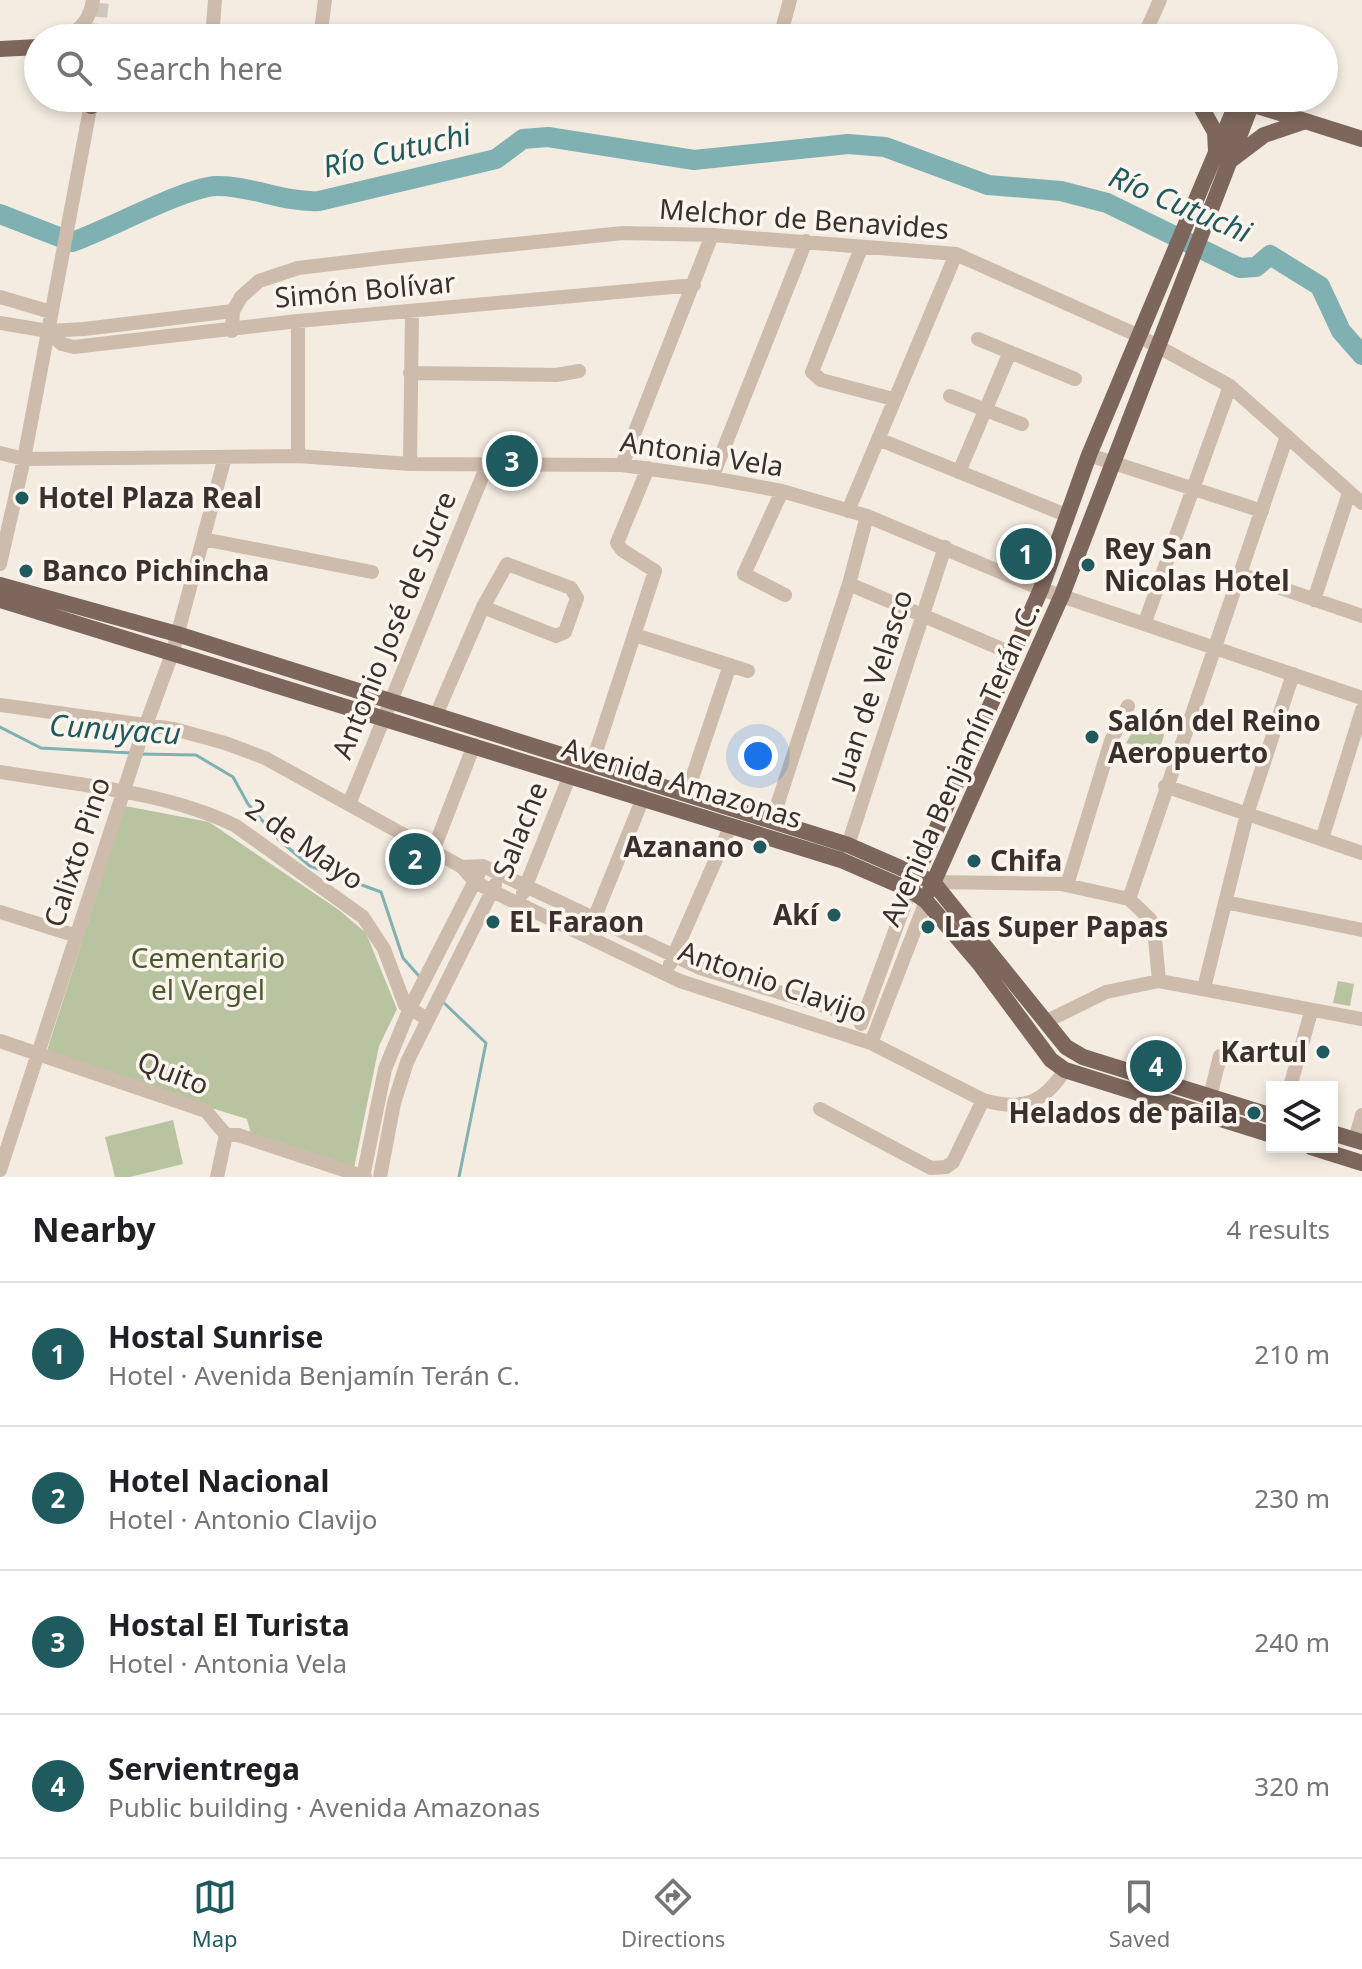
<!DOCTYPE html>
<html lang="en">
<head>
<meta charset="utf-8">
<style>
	body { margin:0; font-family:"Noto Sans",sans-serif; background:#f2f2f2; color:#202124 }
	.controls { position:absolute; right:24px; bottom:24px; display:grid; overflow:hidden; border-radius:0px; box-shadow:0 4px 12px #0003 }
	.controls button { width:72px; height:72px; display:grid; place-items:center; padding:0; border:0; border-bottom:2px solid #e0e0e0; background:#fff; color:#202124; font:40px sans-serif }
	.you { position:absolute; left:758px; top:756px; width:28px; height:28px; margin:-20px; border:6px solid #fff; border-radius:50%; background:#1a73e8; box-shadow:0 0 0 12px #1a73e833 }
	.badge { display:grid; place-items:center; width:52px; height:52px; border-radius:50%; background:#1f5a5e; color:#fff; font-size:26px; font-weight:700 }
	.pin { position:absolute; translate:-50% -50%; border:4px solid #fff; box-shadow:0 2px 8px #0006 }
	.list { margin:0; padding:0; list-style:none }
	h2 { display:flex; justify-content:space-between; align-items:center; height:104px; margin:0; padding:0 32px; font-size:34px }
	h2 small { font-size:26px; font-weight:400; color:#757577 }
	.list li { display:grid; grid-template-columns:52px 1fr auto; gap:24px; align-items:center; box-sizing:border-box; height:144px; padding:0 32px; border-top:2px solid #e0e0e0 }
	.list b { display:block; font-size:30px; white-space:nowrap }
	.list p { margin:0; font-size:26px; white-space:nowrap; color:#757577 }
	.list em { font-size:26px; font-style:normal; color:#757577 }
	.icon { flex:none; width:44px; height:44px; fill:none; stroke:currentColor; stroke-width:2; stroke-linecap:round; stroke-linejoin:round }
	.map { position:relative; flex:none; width:1362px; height:1177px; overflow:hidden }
	.search { position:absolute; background:#fff; box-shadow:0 4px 12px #0003; left:24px; right:24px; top:24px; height:88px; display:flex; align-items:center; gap:20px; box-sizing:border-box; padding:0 28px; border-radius:44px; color:#757577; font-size:30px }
	.sheet { height:680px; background:#fff }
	nav { display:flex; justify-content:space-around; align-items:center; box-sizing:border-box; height:112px; border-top:2px solid #e0e0e0; background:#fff; font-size:22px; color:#757577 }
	nav a { display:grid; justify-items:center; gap:4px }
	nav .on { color:#1f5a5e }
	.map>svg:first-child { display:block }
</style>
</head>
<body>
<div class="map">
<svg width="1362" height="1177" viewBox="0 0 1362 1177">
	<rect width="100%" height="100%" fill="#f4ebe1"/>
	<!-- green -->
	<path fill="#b8c4a0" d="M 1151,717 L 1164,735 L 1159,752 L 1126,743 L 1134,729 Z
		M 125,806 L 209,822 L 339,910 L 366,933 L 397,1009 L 379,1046 L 354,1168 L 251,1134 L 247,1119 L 45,1057 Z
		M 1338,981 L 1354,984 L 1350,1006 L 1333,1003 Z
		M 173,1120 L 183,1164 L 130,1177 L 115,1177 L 105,1137 Z"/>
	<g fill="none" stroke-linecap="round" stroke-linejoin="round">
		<!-- stream -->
		<path stroke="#7fb0b2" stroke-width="3" d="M 0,727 L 41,748 L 132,753
			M 139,754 L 196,755 L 233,777 L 248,804 L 279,840 L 310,866 L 381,892 L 403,958 L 419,976
			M 443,1002 L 486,1043 L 459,1177"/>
		<!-- river -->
		<path stroke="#7fb0b2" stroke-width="20" d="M 0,214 L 72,242 C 107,230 186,187 216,186 C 250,185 284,203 319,201 L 496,159 L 523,139 L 548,137 L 694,160 L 848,144 L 885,147 L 988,185 L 1061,191 L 1107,203 L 1240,268 L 1256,267 L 1270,255 L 1320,286 L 1341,331 L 1362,355"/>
		<!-- minor-tunnel -->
		<path stroke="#cfc6bd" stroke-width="14" stroke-dasharray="14 7" stroke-linecap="butt" d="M 98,38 L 102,0"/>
		<!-- minor -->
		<path stroke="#cdbbac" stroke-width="14" d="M 780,37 L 790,0
			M 64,38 C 81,30 90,19 93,0
			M 212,38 L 215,0
			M 320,38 L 325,0
			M 1143,38 L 1160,0
			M 861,248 L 812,372 L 821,380 L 893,399
			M 0,297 L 51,312
			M 0,323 L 48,331 L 84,329 L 233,311
			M 48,331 L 62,344 L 74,347 L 298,321 L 694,285
			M 232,331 L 233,311 L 241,297 L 259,281 L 298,268 L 390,257 L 623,233 L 712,235 L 956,254 L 1137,335 L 1230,386 L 1362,503
			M 978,339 L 1075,379
			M 410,373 L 556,375 L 579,371
			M 950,396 L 1022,424
			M 878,439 L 1066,515
			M 0,453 L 24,459 L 298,456 L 410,464 L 622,465 L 712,478 L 782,491 L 867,516 L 1041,589 L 1362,698
			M 1089,455 L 1262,511
			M 298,456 L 298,321
			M 410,464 L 412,312
			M 622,465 L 712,235
			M 959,472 L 1010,352
			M 712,478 L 806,241
			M 782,491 L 744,574 L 785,595
			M 848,511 L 956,254
			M 203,539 L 372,572
			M 0,564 L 24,459 L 92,98
			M 1240,574 L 1362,616
			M 849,584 L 1011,653
			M 1314,600 L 1349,493
			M 1145,622 L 1230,386
			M 635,635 L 748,671
			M 0,705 L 174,729 L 225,743 L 265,758 L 462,867 L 475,882 L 492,891 L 680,981 L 871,1043 L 983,1100 C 1022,1111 1043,1104 1065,1070
			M 436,715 L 483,607 L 507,564 L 571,588 L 577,598 L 565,632 L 556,636 L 483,607
			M 592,764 L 655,571 L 622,550 L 617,543 L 648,468
			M 0,772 C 77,785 165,791 236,826 L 363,917 L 384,949 L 405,1005 L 427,1019
			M 1165,786 L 1362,853
			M 687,793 L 730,665
			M 349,804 L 487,465
			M 772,821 L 849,584 L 867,516
			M 1322,839 L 1362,710
			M 848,845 L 945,547
			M 433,851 L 474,745
			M 462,867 L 483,866 L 700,968 L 863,1018
			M 933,882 L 1061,884 L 1129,899 L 1150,919 L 1154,928 L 1159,981
			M 1067,885 L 1111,741 L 1128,706
			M 523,893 L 570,775
			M 1129,899 L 1287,436
			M 1225,902 L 1362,930
			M 0,912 L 77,936
			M 594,919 L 643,798
			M 670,964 L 731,825
			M 1204,988 L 1247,814 L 1293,674
			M 1045,1022 L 1106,992 L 1159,981 L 1362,1019
			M 861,1024 L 910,890
			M 0,1041 L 206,1111 L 226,1135 L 217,1177
			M 871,1043 L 926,901
			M 1290,1087 L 1311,1012
			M 1210,1097 L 1220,1056
			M 820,1109 L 931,1168 L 946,1167 L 953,1162 L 983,1100
			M 226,1135 L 238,1135 L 365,1177
			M 1355,1140 L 1362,1115
			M 0,1170 L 140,741 L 173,651 L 225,457
			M 363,1177 L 385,1069 L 410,1008 L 479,873
			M 380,1177 L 394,1103 L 407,1062 L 495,885"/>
		<!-- major -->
		<path stroke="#7d675c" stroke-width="16" d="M 760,38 L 953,35 L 995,38
			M 0,49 L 38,47
			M 1196,98 L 1215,132 L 1216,151
			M 1242,101 L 1362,139
			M 91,106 L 107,98
			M 1231,160 L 1264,135 L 1303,122
			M 0,585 L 177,634 L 848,845 L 933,882 L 1066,1047 L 1083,1057 L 1272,1116
			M 0,600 L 841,860 L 910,890 L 926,901 L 979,963 L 1051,1060 L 1065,1070 L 1272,1135
			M 912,885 L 1041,589 L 1089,455 L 1238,100
			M 930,890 L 1062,595 L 1252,103
			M 1332,1133 L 1362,1142
			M 1311,1147 L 1362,1163"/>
	</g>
	<!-- markers -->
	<g fill="#1f5a5e" stroke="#fbf5ee" stroke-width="3">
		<circle cx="22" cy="498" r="8"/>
		<circle cx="1088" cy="565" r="8"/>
		<circle cx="26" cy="571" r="8"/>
		<circle cx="1092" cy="737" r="8"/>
		<circle cx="760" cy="847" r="8"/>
		<circle cx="974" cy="861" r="8"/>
		<circle cx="834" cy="915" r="8"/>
		<circle cx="493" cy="922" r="8"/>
		<circle cx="928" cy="927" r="8"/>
		<circle cx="1323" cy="1052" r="8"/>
		<circle cx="1254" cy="1113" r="8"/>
	</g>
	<g text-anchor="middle" stroke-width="7" stroke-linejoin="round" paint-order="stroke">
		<!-- street labels -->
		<g font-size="28" fill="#3b302b" stroke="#fbf5ee">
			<text transform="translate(804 219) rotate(4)" y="10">Melchor de Benavides</text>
			<text transform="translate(365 290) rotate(-5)" y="10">Simón Bolívar</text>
			<text transform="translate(702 454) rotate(9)" y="10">Antonia Vela</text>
			<text transform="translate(394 625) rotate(-68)" y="10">Antonio José de Sucre</text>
			<text transform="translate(872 688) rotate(-72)" y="10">Juan de Velasco</text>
			<text transform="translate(960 764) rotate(-66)" y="10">Avenida Benjamín Terán C.</text>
			<text transform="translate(682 783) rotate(17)" y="10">Avenida Amazonas</text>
			<text transform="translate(520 830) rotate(-68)" y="10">Salache</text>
			<text transform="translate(305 844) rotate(35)" y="10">2 de Mayo</text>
			<text transform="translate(77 852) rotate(-72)" y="10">Calixto Pino</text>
			<text transform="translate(773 982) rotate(19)" y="10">Antonio Clavijo</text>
			<text transform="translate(173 1073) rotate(21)" y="10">Quito</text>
		</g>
		<!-- poi labels -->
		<g font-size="28" font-weight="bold" fill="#3b302b" stroke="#fbf5ee" text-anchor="start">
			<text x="38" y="508">Hotel Plaza Real</text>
			<text x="1104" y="559">Rey San<tspan x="1104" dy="32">Nicolas Hotel</tspan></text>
			<text x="42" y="581">Banco Pichincha</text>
			<text x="1108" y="731">Salón del Reino<tspan x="1108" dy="32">Aeropuerto</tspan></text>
			<text x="744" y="857" text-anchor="end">Azanano</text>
			<text x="990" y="871">Chifa</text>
			<text x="818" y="925" text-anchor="end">Akí</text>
			<text x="509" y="932">EL Faraon</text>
			<text x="944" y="937">Las Super Papas</text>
			<text x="1307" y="1062" text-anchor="end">Kartul</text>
			<text x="1238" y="1123" text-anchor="end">Helados de paila</text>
		</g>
		<!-- park labels -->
		<g font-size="28" fill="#4a5a2e" stroke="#fbf5ee">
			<text x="208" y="968">Cementario<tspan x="208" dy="32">el Vergel</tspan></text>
		</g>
		<!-- water labels -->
		<g font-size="30" font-style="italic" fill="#1f5a5e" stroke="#fbf5ee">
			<text transform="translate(397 151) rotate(-13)" y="10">Río Cutuchi</text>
			<text transform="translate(1180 205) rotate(23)" y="10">Río Cutuchi</text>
			<text transform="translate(115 730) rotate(4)" y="10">Cunuyacu</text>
		</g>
	</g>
</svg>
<div class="controls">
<button><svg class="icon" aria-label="layers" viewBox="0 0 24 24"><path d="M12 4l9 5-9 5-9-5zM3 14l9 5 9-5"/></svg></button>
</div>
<div class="you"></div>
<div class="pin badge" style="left:1026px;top:554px">1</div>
<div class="pin badge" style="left:415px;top:859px">2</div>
<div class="pin badge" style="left:512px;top:461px">3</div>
<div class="pin badge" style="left:1156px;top:1066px">4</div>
<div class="search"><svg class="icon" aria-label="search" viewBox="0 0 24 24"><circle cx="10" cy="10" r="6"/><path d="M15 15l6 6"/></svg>Search here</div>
</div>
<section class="sheet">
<h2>Nearby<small>4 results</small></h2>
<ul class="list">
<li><span class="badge">1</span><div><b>Hostal Sunrise</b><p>Hotel · Avenida Benjamín Terán C.</p></div><em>210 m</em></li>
<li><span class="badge">2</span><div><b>Hotel Nacional</b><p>Hotel · Antonio Clavijo</p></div><em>230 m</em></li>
<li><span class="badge">3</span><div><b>Hostal El Turista</b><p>Hotel · Antonia Vela</p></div><em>240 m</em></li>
<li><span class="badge">4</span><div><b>Servientrega</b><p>Public building · Avenida Amazonas</p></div><em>320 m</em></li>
</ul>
</section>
<nav>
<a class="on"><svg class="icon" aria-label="map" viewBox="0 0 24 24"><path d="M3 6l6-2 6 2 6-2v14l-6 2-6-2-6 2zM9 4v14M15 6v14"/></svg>Map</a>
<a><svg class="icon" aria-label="directions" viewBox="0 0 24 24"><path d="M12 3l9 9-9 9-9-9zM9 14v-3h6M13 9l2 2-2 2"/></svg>Directions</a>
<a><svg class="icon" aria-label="saved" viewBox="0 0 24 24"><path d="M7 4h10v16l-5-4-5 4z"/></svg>Saved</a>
</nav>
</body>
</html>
